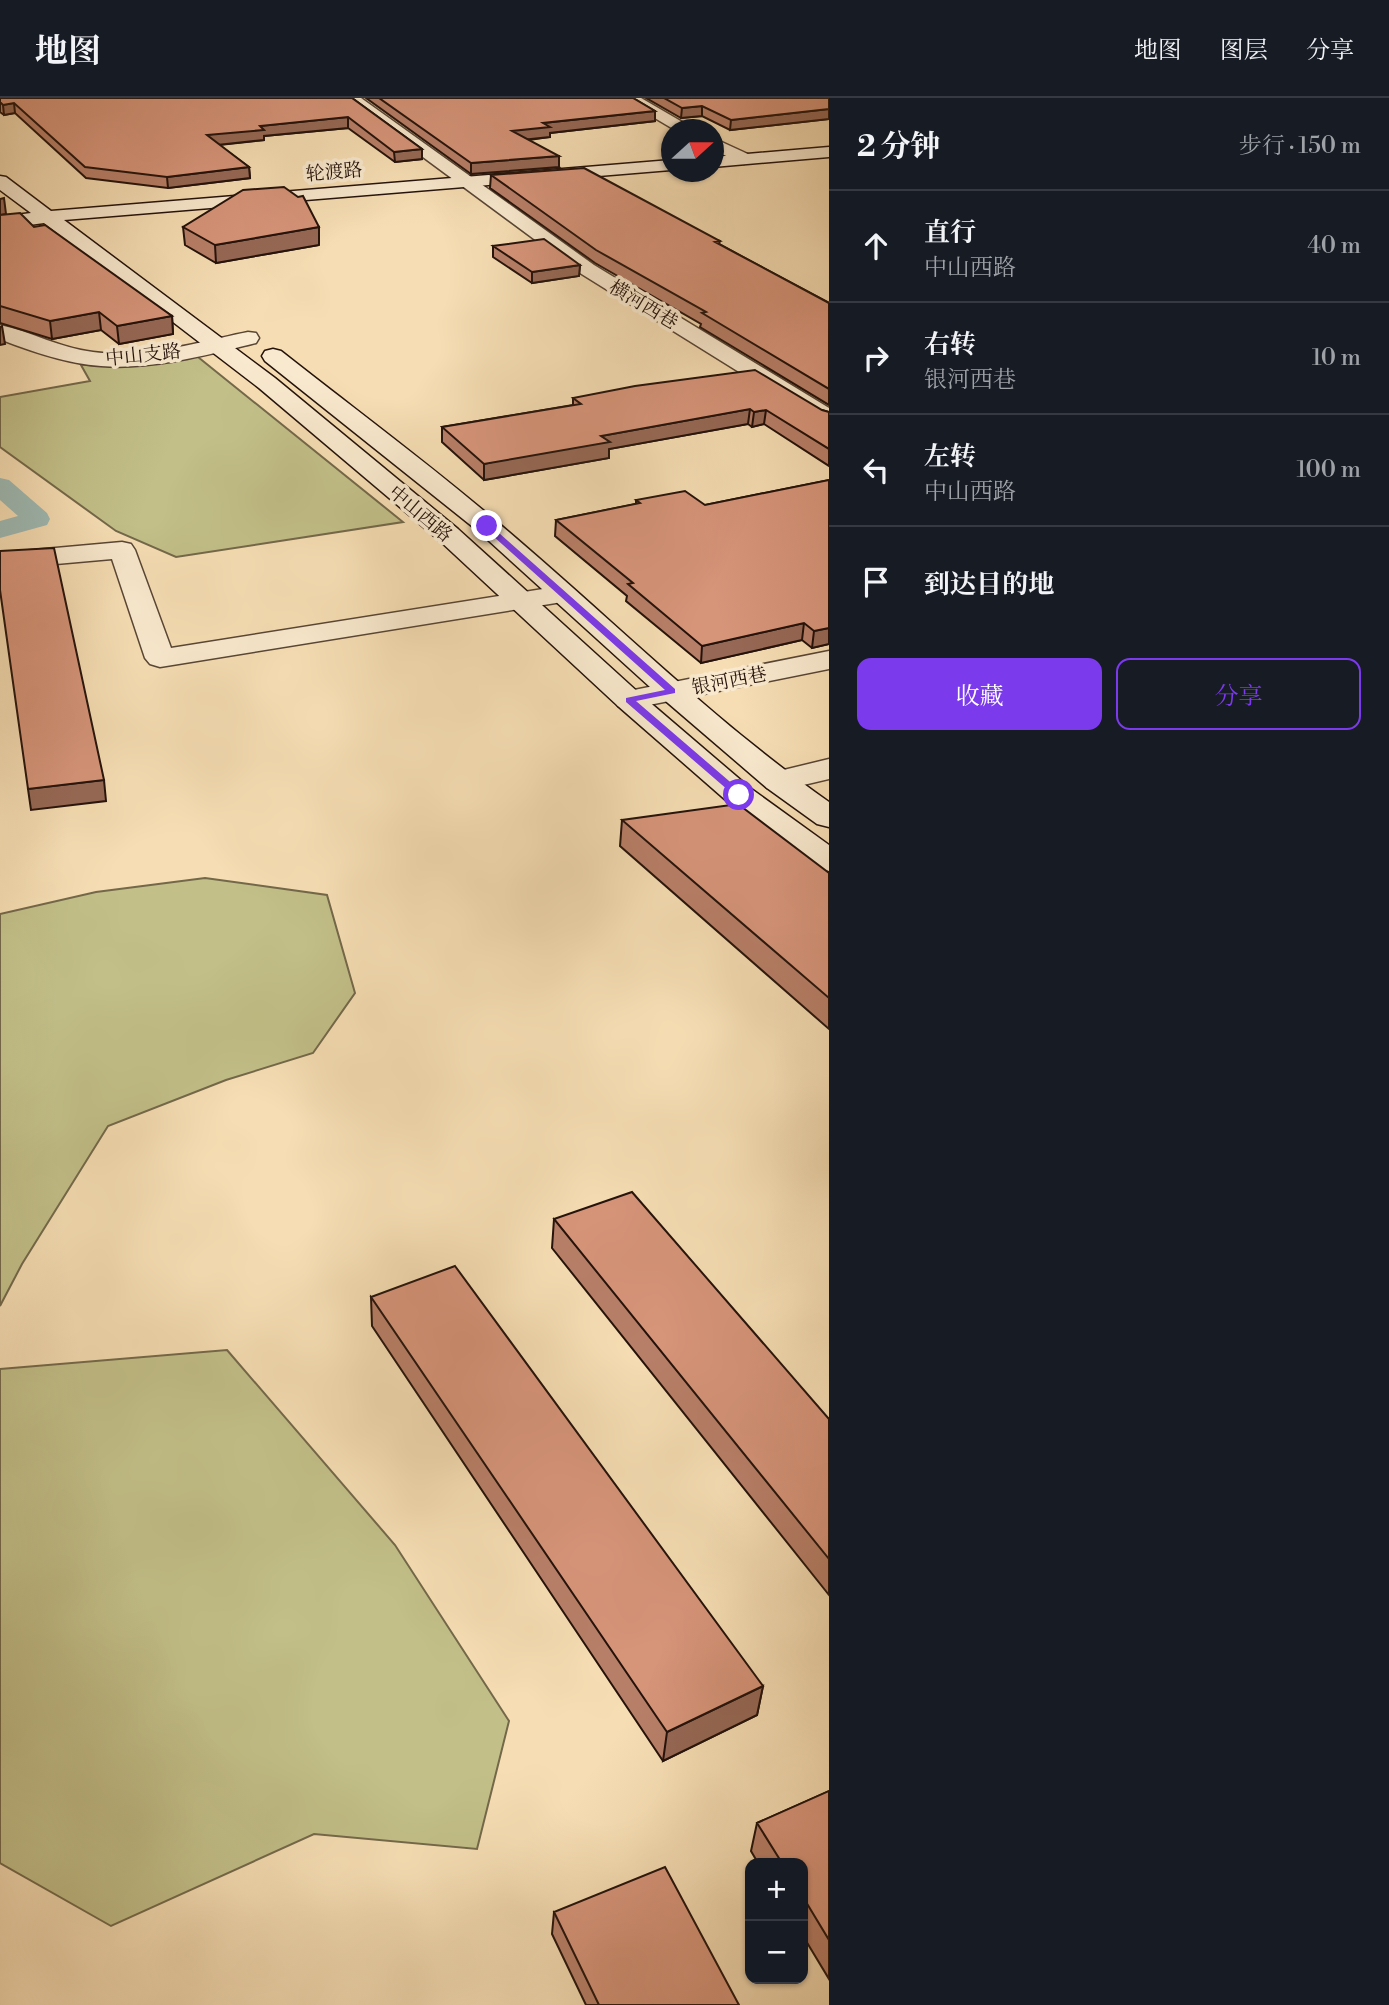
<!DOCTYPE html>
<html lang="zh">
<head>
<meta charset="utf-8">
<style>
	body { margin:0; font-family:"Libre Bodoni","Noto Serif SC",serif; background:#20242c; color:#f1f3f6 }
	.controls { position:absolute; right:21px; bottom:21px; display:grid; overflow:hidden; border-radius:14px; box-shadow:0 2px 5px #0004 }
	.controls button { width:63px; height:63px; display:grid; place-items:center; padding:0; border:0; border-bottom:2px solid #363941; background:#171b24; color:#f1f3f6; font:35px sans-serif }
	.compass { position:absolute; left:661px; top:21px; width:63px; height:63px; border-radius:50%; background:#171b24; box-shadow:0 2px 5px #0004; rotate:69deg }
	.stop { position:absolute; width:21px; height:21px; margin:-16px; border:5px solid #7c3aed; border-radius:50%; background:#fff }
	.stop.end { background:#7c3aed; border-color:#fff; box-shadow:0 2px 7px #0008 }
	.list { margin:0; padding:0; list-style:none }
	h2 { display:flex; justify-content:space-between; align-items:center; height:91px; margin:0; padding:0 28px; font-size:30px }
	h2 small { font-size:23px; font-weight:400; color:#9ea1a6 }
	.list li { display:grid; grid-template-columns:46px 1fr auto; gap:21px; align-items:center; box-sizing:border-box; height:112px; padding:0 28px; border-top:2px solid #363941 }
	.list b { display:block; font-size:26px; white-space:nowrap }
	.list p { margin:0; font-size:23px; white-space:nowrap; color:#9ea1a6 }
	.list em { font-size:23px; font-style:normal; color:#9ea1a6 }
	.actions { display:flex; gap:14px; padding:21px 28px }
	.actions a { flex:1; padding:16px 0; border:2px solid #7c3aed; border-radius:14px; text-align:center; font-size:24px; color:#7c3aed }
	.actions .main { background:#7c3aed; color:#fff }
	.icon { flex:none; width:38px; height:38px; fill:none; stroke:currentColor; stroke-width:2; stroke-linecap:round; stroke-linejoin:round }
	.map { position:relative; flex:none; width:829px; height:1907px; overflow:hidden }
	header { display:flex; align-items:center; gap:42px; box-sizing:border-box; height:98px; padding:0 35px; background:#171b24; border-bottom:2px solid #363941 }
	header strong { font-size:33px }
	nav { display:flex; gap:38px; margin-inline-start:auto; font-size:24px }
	main { display:flex }
	aside { flex:1; background:#171b24 }
	.map>svg:first-child { display:block }
</style>
</head>
<body>
<header>
<strong>地图</strong>
<nav><a>地图</a><a>图层</a><a>分享</a></nav>
</header>
<main>
<div class="map">
<svg width="829" height="1907" viewBox="0 0 829 1907">
	<rect width="100%" height="100%" fill="#f6ddb3"/>
	<filter id="stains"><feTurbulence type="fractalNoise" baseFrequency=".00286" numOctaves="4"/><feColorMatrix values="0 0 0 0 .2 0 0 0 0 .09 0 0 0 0 .02 0 0 0 .5 -.17"/></filter>
	<radialGradient id="worn" r=".72"><stop offset=".6" stop-color="#630" stop-opacity="0"/><stop offset="1" stop-color="#630" stop-opacity=".3"/></radialGradient>
	<!-- green -->
	<path fill="#c2bf88" stroke="#73684a" stroke-width="2" d="M 193,255 L 403,424 L 176,459 L 116,433 L 0,349 L 0,299 L 90,283 L 81,267 Z
		M 205,780 L 327,797 L 355,895 L 313,955 L 226,982 L 108,1028 L 22,1166 L 0,1208 L 0,816 L 96,794 Z
		M 227,1252 L 395,1447 L 509,1623 L 477,1751 L 314,1736 L 111,1828 L 0,1765 L 0,1271 Z"/>
	<g fill="none" stroke-linecap="round" stroke-linejoin="round">
		<!-- canal -->
		<path fill="#9ebab4" fill-rule="evenodd" d="M 0,380 L 9,382 L 47,415 L 50,421 L 47,427 L 0,440 L 0,423 L 18,418 L 0,402 Z"/>
		<defs>
			<path id="minor" d="M 343,0 L 361,0 L 594,167 L 829,310 L 829,327 L 821,325 L 580,175 Z
				M 621,0 L 641,0 L 696,32 L 675,32 Z
				M 713,40 L 750,57 L 753,61 L 744,66 L 713,52 Z
				M 0,227 C 32,234 60,250 93,254 C 144,261 199,244 248,234 L 256,235 L 259,240 L 256,245 C 207,257 152,272 101,268 C 68,266 33,254 2,242 Z
				M 122,444 L 131,446 L 135,452 L 171,550 L 562,488 L 572,490 L 576,496 L 572,502 L 562,504 L 160,569 L 150,566 L 145,560 L 112,461 L 0,471 L 0,455 Z
				M 829,553 L 829,571 L 629,611 L 618,608 L 614,602 L 618,596 L 629,593 Z
				M 829,661 L 829,681 L 778,693 L 767,690 L 762,683 L 767,676 Z"/>
			<path id="secondary" d="M 829,49 L 829,59 L 713,69 L 713,59 Z
				M 671,62 L 671,72 L 64,122 L 275,280 L 458,431 L 640,596 L 750,690 L 829,747 L 829,773 L 817,770 L 728,704 L 618,608 L 440,443 L 259,290 L 44,125 L 0,131 L 0,119 L 31,115 L 0,92 L 0,78 L 6,79 L 51,113 Z
				M 273,251 L 281,253 C 353,310 427,364 497,424 C 608,517 710,621 829,704 L 829,729 L 817,726 L 767,690 L 661,599 L 478,433 L 265,263 L 262,258 L 265,253 Z"/>
		</defs>
		<!-- minor casing -->
		<use href="#minor" stroke="#584535" stroke-width="3"/>
		<!-- secondary casing -->
		<use href="#secondary" stroke="#24120b" stroke-width="3"/>
		<!-- minor -->
		<use href="#minor" fill="#f9e9ce" fill-rule="evenodd"/>
		<!-- secondary -->
		<use href="#secondary" fill="#f9e9ce" fill-rule="evenodd"/>
	</g>
	<!-- wall -->
	<path fill="#b87f68" stroke="#24120b" stroke-width="2" d="M 0,0 L 352,0 L 422,51 L 422,61 L 395,64 L 348,30 L 264,38 L 264,42 L 219,47 L 249,69 L 250,80 L 168,90 L 86,80 L 15,15 L 4,17 L 0,14 Z
		M 366,0 L 633,0 L 655,13 L 655,23 L 550,35 L 550,39 L 529,42 L 559,69 L 471,76 Z
		M 646,0 L 829,0 L 829,21 L 730,32 L 702,18 L 681,20 Z
		M 491,77 L 720,143 L 719,146 L 829,205 L 829,307 L 700,229 L 701,226 L 595,165 L 490,90 Z
		M 0,117 L 34,129 L 172,218 L 173,236 L 119,246 L 101,232 L 52,241 L 0,225 Z
		M 183,129 L 319,147 L 216,165 L 185,147 Z
		M 493,148 L 580,167 L 579,178 L 532,185 L 493,159 Z
		M 573,300 L 822,312 L 829,314 L 829,368 L 764,326 L 752,329 L 748,326 L 609,351 L 609,360 L 484,382 L 442,344 L 442,329 L 573,307 Z
		M 829,382 L 829,546 L 812,550 L 802,542 L 701,565 L 626,503 L 627,498 L 555,438 L 556,422 L 636,406 L 636,402 L 705,407 Z
		M 622,722 L 829,775 L 829,931 L 620,748 Z
		M 554,1121 L 829,1321 L 829,1497 L 552,1150 Z
		M 371,1199 L 763,1588 L 757,1617 L 663,1663 L 372,1228 Z
		M 829,1693 L 829,1881 L 803,1838 L 803,1765 L 758,1765 L 751,1753 L 757,1725 Z
		M 554,1814 L 739,1907 L 586,1907 L 552,1836 Z"/>
	<!-- shaded-wall -->
	<path fill="#966855" stroke="#24120b" stroke-width="2" d="M 14,5 L 15,15 L 4,17 L 3,7 Z
		M 702,8 L 702,18 L 681,20 L 682,10 Z
		M 829,11 L 829,21 L 730,32 L 731,22 Z
		M 655,13 L 655,23 L 550,35 L 550,39 L 512,43 L 512,33 L 543,25 Z
		M 348,19 L 348,30 L 264,38 L 264,42 L 208,48 L 207,37 L 260,28 Z
		M 422,51 L 422,61 L 395,64 L 394,54 Z
		M 559,58 L 559,69 L 471,76 L 471,65 Z
		M 249,69 L 250,80 L 168,90 L 167,79 Z
		M 4,100 L 6,116 L 0,117 L 0,101 Z
		M 319,129 L 319,147 L 216,165 L 215,147 Z
		M 580,167 L 579,178 L 532,185 L 532,174 Z
		M 99,214 L 101,232 L 52,241 L 50,223 Z
		M 172,218 L 173,236 L 119,246 L 117,228 Z
		M 2,228 L 5,246 L 0,247 L 0,229 Z
		M 750,311 L 748,326 L 609,351 L 609,360 L 484,382 L 484,366 L 601,338 Z
		M 766,312 L 764,326 L 752,329 L 754,314 Z
		M 804,525 L 802,542 L 701,565 L 702,548 Z
		M 829,530 L 829,546 L 812,550 L 814,533 Z
		M 104,682 L 106,703 L 31,712 L 28,691 Z
		M 763,1588 L 757,1617 L 663,1663 L 667,1634 Z"/>
	<!-- building -->
	<path fill="#d69479" stroke="#24120b" stroke-width="2" d="M 0,0 L 352,0 L 422,51 L 394,54 L 348,19 L 260,28 L 264,32 L 207,37 L 249,69 L 167,79 L 85,69 L 14,5 L 3,7 L 0,4 Z
		M 379,0 L 633,0 L 655,13 L 543,25 L 550,29 L 512,33 L 559,58 L 471,65 Z
		M 664,0 L 829,0 L 829,11 L 731,22 L 702,8 L 682,10 Z
		M 584,70 L 720,143 L 715,144 L 829,205 L 829,291 L 702,215 L 706,214 L 596,152 L 491,77 Z
		M 284,89 L 298,99 L 303,98 L 319,129 L 215,147 L 183,129 L 243,92 Z
		M 20,115 L 34,129 L 45,127 L 172,218 L 117,228 L 99,214 L 50,223 L 0,208 L 0,117 Z
		M 544,141 L 580,167 L 532,174 L 493,148 Z
		M 755,272 L 822,312 L 829,314 L 829,351 L 766,312 L 754,314 L 750,311 L 601,338 L 610,344 L 484,366 L 442,329 L 581,306 L 573,300 L 635,288 Z
		M 829,382 L 829,530 L 814,533 L 804,525 L 702,548 L 628,486 L 633,485 L 556,422 L 640,405 L 636,402 L 685,393 L 705,407 Z
		M 54,450 L 104,682 L 28,691 L 0,492 L 0,453 Z
		M 738,706 L 829,775 L 829,900 L 622,722 Z
		M 632,1094 L 829,1321 L 829,1461 L 554,1121 Z
		M 455,1168 L 763,1588 L 667,1634 L 371,1199 Z
		M 829,1693 L 829,1842 L 803,1799 L 803,1765 L 782,1765 L 757,1725 Z
		M 665,1769 L 739,1907 L 599,1907 L 554,1814 Z"/>
	<!-- route -->
	<path fill="#7c3aed" d="M 484,427 L 490,427 L 675,591 L 675,595 L 636,603 L 743,695 L 743,699 L 736,699 L 626,604 L 626,600 L 665,592 L 484,430 Z"/>
	<g text-anchor="middle" stroke-width="7" stroke-linejoin="round" paint-order="stroke">
		<!-- far-street labels -->
		<g font-size="19" fill="#24120b" stroke="#f9e9ce">
			<text transform="translate(334 73) rotate(-5)" y="7">轮渡路</text>
			<text transform="translate(644 206) rotate(31)" y="7">横河西巷</text>
			<text transform="translate(143 256) rotate(-6)" y="7">中山支路</text>
			<text transform="translate(421 415) rotate(40)" y="7">中山西路</text>
			<text transform="translate(729 582) rotate(-11)" y="7">银河西巷</text>
		</g>
	</g>
	<rect width="100%" height="100%" filter="url(#stains)"/>
	<rect width="100%" height="100%" fill="url(#worn)"/>
</svg>
<div class="controls">
<button>+</button>
<button>−</button>
</div>
<svg class="compass" viewBox="-18 -18 36 36"><path d="M0-13l5 13h-10z" fill="#e53935"/><path d="M0 13l5-13h-10z" fill="#9ea1a6"/></svg>
<div class="stop" style="left:739px;top:697px"></div>
<div class="stop end" style="left:487px;top:428px"></div>
</div>
<aside>
<h2>2 分钟<small>步行 · 150 m</small></h2>
<ul class="list">
<li><svg class="icon" aria-label="ahead" viewBox="0 0 24 24"><path d="M12 20V5M6 11l6-6 6 6"/></svg><div><b>直行</b><p>中山西路</p></div><em>40 m</em></li>
<li><svg class="icon" aria-label="right" viewBox="0 0 24 24"><path d="M7 20v-9h11M14 6l5 5-5 5"/></svg><div><b>右转</b><p>银河西巷</p></div><em>10 m</em></li>
<li><svg class="icon" aria-label="left" viewBox="0 0 24 24"><path d="M17 20v-9H6M10 6l-5 5 5 5"/></svg><div><b>左转</b><p>中山西路</p></div><em>100 m</em></li>
<li><svg class="icon" aria-label="arrive" viewBox="0 0 24 24"><path d="M6 21V4h12l-3 4 3 4H6"/></svg><div><b>到达目的地</b></div></li>
</ul>
<div class="actions"><a class="main">收藏</a><a>分享</a></div>
</aside>
</main>
</body>
</html>
